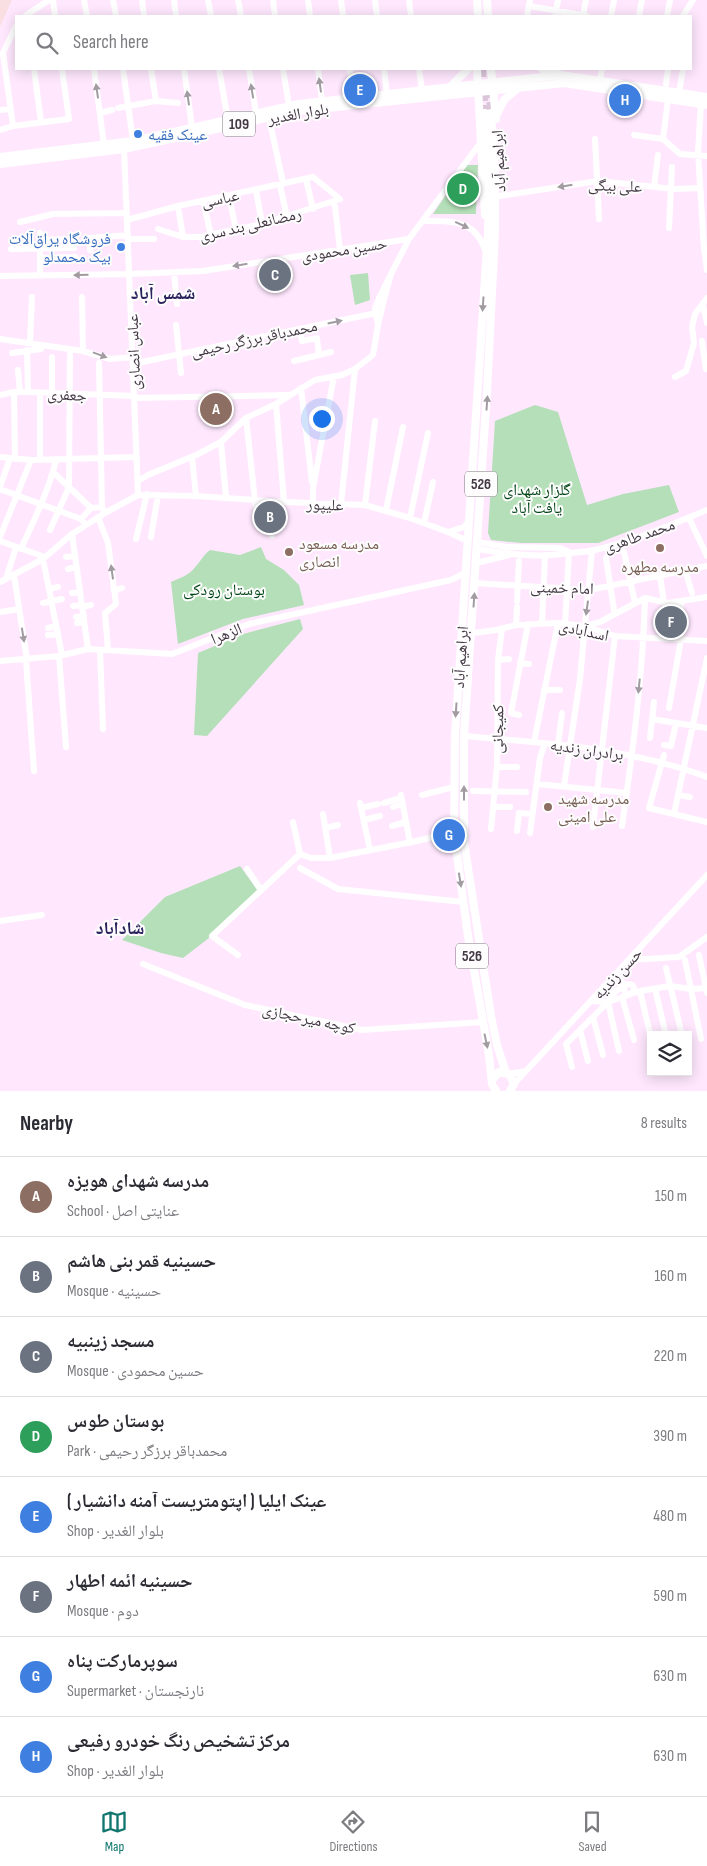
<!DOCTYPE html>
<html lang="en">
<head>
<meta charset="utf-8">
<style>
	body { margin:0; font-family:"Sofia Sans Condensed","Noto Naskh Arabic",sans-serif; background:#f7f7f7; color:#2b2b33 }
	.controls { position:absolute; right:15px; bottom:15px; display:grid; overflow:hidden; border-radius:0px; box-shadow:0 2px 12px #0003 }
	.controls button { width:45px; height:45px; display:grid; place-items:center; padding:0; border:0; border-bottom:1px solid #e1e1e2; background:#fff; color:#2b2b33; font:25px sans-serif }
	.you { position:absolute; left:321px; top:418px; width:18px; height:18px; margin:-12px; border:4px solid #fff; border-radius:50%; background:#1a73e8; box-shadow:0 0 0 8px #1a73e833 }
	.badge { display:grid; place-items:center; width:32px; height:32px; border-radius:50%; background:#0f766e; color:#fff; font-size:16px; font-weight:700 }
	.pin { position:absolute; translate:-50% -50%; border:2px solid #fff; box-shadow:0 1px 5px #0006 }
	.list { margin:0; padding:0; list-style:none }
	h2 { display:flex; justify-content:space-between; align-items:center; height:65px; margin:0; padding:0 20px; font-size:21px }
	h2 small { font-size:16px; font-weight:400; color:#7c7c81 }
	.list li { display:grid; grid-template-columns:32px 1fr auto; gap:15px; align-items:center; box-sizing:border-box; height:80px; padding:0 20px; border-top:1px solid #e1e1e2 }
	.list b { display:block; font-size:19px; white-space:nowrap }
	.list p { margin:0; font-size:16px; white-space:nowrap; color:#7c7c81 }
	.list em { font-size:16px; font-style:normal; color:#7c7c81 }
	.icon { flex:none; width:28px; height:28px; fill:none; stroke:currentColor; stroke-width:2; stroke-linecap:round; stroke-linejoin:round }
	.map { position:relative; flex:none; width:707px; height:1091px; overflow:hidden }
	.search { position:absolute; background:#fff; box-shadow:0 2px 12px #0003; left:15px; right:15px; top:15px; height:55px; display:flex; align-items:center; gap:12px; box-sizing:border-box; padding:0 18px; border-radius:0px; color:#7c7c81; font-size:19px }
	.sheet { height:705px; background:#fff }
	nav { display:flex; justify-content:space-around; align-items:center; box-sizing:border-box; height:70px; border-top:1px solid #e1e1e2; background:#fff; font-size:14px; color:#7c7c81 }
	nav a { display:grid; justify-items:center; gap:2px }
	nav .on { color:#0f766e }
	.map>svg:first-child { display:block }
</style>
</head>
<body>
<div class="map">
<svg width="707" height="1091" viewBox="0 0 707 1091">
	<rect width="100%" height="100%" fill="#ffe8fe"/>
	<!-- industrial -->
	<path fill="#f9dfe2" d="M 0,0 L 12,0 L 0,27 Z"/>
	<!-- green -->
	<path fill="#b4dfb8" d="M 466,165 L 478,165 L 476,214 L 433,214 Z
		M 368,273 L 370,300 L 355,305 L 350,275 Z
		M 535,405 L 558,412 L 587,505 L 623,494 L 669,485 L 679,512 L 598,543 L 521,543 L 491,540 L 488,533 L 495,421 Z
		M 261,547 L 266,559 L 284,570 L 299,585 L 304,605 L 243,619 L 178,644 L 171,582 C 180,578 190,575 196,566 C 201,561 203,555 210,550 L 240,555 Z
		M 300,619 L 303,629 L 207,736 L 194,735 L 198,653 L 243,634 Z
		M 240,866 L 258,891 L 209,938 L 183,958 L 161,953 L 122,940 L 165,897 Z"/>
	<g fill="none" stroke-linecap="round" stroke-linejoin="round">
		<!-- major-tunnel -->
		<path stroke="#dac5d9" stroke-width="8" stroke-dasharray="8 4" stroke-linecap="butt" d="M 482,69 L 485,113
			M 490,90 L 491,113"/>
		<!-- minor -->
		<path stroke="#fff" stroke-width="6" d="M 53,0 L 55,16
			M 84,0 L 87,16
			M 113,0 L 116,16
			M 142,0 L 144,16
			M 174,0 L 176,16
			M 208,0 L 211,16
			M 238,0 L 241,16
			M 273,0 L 275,16
			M 308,0 L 310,16
			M 341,0 L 343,16
			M 375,0 L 377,16
			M 409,0 L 411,16
			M 529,6 L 587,16
			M 25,16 L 49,0
			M 527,16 L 530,0
			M 555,16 L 558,0
			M 583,16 L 586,0
			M 611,16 L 614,0
			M 639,16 L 642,0
			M 667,16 L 670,0
			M 683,16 L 693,0
			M 3,53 L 13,126
			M 2,55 L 16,26
			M 34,69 L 41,122
			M 94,69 L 104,145
			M 123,69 L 133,141
			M 151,69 L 156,101
			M 184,69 L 192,127
			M 219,69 L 228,120
			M 249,69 L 256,113
			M 283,69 L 289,106
			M 318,69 L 322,101
			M 350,69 L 353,98
			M 384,69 L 387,94
			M 419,69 L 422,90
			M 600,81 L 602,69
			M 666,84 L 668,69
			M 679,93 L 683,69
			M 701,104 L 698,152 L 704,248 L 707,270
			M 118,108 L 156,101 L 178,103
			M 0,110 L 10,109
			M 100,113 L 112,110
			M 269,118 L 283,183
			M 0,130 L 13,126 L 69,119 L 62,69
			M 634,135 L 663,139 L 680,154 L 707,156
			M 595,139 L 599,219
			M 663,139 L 668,99
			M 124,149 L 138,495
			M 306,179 L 313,209
			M 280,185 L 287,217
			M 654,187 L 658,155
			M 256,190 L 262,224
			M 229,196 L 236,230
			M 500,196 L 598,181 L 674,189 L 700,188
			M 203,201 L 211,235
			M 332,202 L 335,206 L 340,250
			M 178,206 L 183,237
			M 127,220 L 178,206 L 313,177 L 340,199
			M 423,221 C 452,221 476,219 486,253
			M 20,222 L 53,214 L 127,213
			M 669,228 L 672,167
			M 158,229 L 183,237 L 200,237 L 262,224 L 340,199
			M 128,239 L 154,239
			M 40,240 L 75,239
			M 11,249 L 74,248
			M 90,250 L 90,238 L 128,235
			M 40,258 L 75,257
			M 174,272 L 177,304
			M 391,274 L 409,239 L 481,142
			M 40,275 L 40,233
			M 0,276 L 130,274 L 203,271 L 409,239
			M 82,297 L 83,351
			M 379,298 L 391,274 L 384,300
			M 379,298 L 382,298 L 384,300 L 382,308 L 379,311 L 375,308 Z
			M 703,305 L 707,323
			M 375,309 L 378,325 L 382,308
			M 176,325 L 181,373
			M 0,339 L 83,351 L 110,359 L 133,357
			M 702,341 L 706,369
			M 30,343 L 32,297
			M 27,350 L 28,392
			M 12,353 L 41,349
			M 319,355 L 331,352
			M 294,361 L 319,355 L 317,338 L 302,341 L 299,329
			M 99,363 L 102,507 L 105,513
			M 133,364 L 376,313
			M 18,370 L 20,392
			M 675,377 L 686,371 L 694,343 L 692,327 L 695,314 L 707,298
			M 301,388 L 312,482
			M 14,392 L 15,459
			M 52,393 L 52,357
			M 0,395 L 14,392 L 28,392 L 135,396
			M 135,398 L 288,395
			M 276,404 L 284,502
			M 246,418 L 256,510 L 272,536
			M 221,442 L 226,498
			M 0,457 L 31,460 L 137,457
			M 192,457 L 196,496
			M 40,460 L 40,393
			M 53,472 L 91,508
			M 138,481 L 148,475 L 196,455 L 221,442 L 246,418 L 276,404 L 315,380 L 342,375 L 355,369 L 373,355 L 378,325
			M 0,487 L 10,458
			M 0,489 L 81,519 L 86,525
			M 313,503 L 313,488 L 334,376
			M 341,504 L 355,369
			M 365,505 L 375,421
			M 386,510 L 403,427
			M 98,517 L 108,543 L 116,604 L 105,613 L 108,650
			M 410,518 L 428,433
			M 689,518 L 707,556
			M 81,519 L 91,508 L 102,507
			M 424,523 L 433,482
			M 50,530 L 69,487 L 70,354
			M 448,532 L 464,527 L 469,521
			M 72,534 L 88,649
			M 0,537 L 31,460
			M 151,537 L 158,495
			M 136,539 L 147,494
			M 0,541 L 45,557
			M 477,542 L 507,547 L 560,548 L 569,552
			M 21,549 C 34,520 49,490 56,460
			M 477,549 C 501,553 536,558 561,554 C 572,553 584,552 595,550 C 633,541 671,525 707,510
			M 624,552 L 635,603
			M 66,557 L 75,556
			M 606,558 L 614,610
			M 43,559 L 62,655
			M 476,563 L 509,555
			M 68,569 L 76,567
			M 685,570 L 692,593
			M 14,575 L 27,660
			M 660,576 L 664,603
			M 6,579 L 16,547
			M 0,582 L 43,559 L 72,534 L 105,513 L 138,495 L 196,496 L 284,502 L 365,505 L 410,518 L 448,532 L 468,541
			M 475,583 L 589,590 L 707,566
			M 49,589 L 58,587
			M 114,591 L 122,588
			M 72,593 L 80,592
			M 517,601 L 519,561
			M 43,603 L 62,599
			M 668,603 L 669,614
			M 73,606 L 82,605
			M 82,607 L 91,605
			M 0,612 L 19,609
			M 76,617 L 84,616
			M 77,623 L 84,622
			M 542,623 L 545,555
			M 516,625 L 517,607
			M 565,625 L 569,552
			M 586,626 L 600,622 L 645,598 L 668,603 L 707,597
			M 48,628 L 56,626
			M 467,634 L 496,630 L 516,625 L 558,623 L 584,626 L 615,636 L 707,641
			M 48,635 L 58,634
			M 100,650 L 103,729
			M 59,656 L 66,747
			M 26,660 L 34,771
			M 498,660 L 509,659
			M 0,661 L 59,656 L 88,649 L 172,654 L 249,624 L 451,580 L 465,573
			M 520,663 L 529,664
			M 544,690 L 560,690
			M 669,708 L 681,639 L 681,602
			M 519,715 L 511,713 L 528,624
			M 652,719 L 707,728
			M 464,736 C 546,743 630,748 707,777
			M 650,738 L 654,702
			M 534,742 L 558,623
			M 558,745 L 562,713
			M 664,745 L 671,746 L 676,723
			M 664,755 L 649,808 L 707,822
			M 497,767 L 517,767
			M 537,784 L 627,793
			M 564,786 L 580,679 L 592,550
			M 473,791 L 526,792
			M 401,795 L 410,843
			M 422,795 L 454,787
			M 678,795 L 690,797
			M 360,803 L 370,850
			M 384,803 L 401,798
			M 393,807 L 403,804
			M 493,807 L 510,807
			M 361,808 L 378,804
			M 323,814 L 330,858
			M 674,814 L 707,658
			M 364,820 L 380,816
			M 293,822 L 300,854
			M 392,826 L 406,822
			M 622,826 C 633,750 643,674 645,598
			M 593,827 L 615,636
			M 325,828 L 338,825
			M 491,829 L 497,766 L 498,660 L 502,629
			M 517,831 L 519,813 L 532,814
			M 530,833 L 540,758 L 545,743
			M 300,854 L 311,858 L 330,858 L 417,841 L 454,832
			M 300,868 L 338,889 L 463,902
			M 247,869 L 261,890
			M 0,921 L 42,915
			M 238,955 L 212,936 L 300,854
			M 699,955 L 707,993
			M 629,960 L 679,957 L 707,937
			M 685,960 L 701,1039
			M 143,964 L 245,1005 L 362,1030 L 483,1022
			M 666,968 L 682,1035
			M 616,974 L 625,986
			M624 989a5 5 0 1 1 10 0a5 5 0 1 1-10 0Z
			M 655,989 L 666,1035
			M 640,991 L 651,1038
			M 622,997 L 634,1040
			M 591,1001 L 608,1002 L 640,991 L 670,986 L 691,989 L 707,988
			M 608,1002 C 611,995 616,989 624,987
			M 593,1017 L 603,1055
			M 580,1030 L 588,1061
			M 572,1067 L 566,1044 L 608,1002 L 619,1051
			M 509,1074 L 526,1071
			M 514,1084 L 707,875"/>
		<!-- major -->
		<path stroke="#fff" stroke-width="8" d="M 477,0 L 478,16
			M 487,0 L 488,16
			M 477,69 L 485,215
			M 491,69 L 496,119
			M 542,69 L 559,74
			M 451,86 L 468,69
			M 485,113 L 489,176 L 488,232 L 455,735 L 454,832 L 468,936 L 489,1055 L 492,1084 L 496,1091
			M 491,113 L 495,176 L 495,233 L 487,392 L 464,736 L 464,842 L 491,1016 L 497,1045 L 506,1073
			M 497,114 L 504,100 L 517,89
			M 0,157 L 133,141 L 299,104 L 561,75 L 707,97
			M 0,164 L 124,149 L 299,111 L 564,83 L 707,105
			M 492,1080 L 499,1072 L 509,1074 L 514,1084 L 510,1091"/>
	</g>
	<!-- one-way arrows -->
	<defs><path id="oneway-solid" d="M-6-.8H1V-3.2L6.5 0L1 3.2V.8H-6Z" transform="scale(1.25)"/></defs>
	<g fill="#a29ca2">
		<use href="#oneway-solid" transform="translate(320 85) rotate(-98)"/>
		<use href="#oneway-solid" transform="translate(97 91) rotate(-98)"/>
		<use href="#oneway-solid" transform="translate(252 91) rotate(-99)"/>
		<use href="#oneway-solid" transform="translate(188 98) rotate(-98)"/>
		<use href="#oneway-solid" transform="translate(565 186) rotate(171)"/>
		<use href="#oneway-solid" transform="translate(462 225) rotate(25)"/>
		<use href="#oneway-solid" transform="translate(240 265) rotate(171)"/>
		<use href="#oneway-solid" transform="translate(81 275) rotate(179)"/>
		<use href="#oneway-solid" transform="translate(483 304) rotate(94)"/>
		<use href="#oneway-solid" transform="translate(335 322) rotate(-12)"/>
		<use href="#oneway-solid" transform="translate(100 355) rotate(20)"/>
		<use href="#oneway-solid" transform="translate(487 403) rotate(-86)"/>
		<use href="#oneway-solid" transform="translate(112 572) rotate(-98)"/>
		<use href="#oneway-solid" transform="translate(474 600) rotate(-86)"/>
		<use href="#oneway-solid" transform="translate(587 608) rotate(98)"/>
		<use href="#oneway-solid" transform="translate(23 635) rotate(81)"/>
		<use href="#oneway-solid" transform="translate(639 686) rotate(96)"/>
		<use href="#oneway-solid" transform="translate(456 710) rotate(94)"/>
		<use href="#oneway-solid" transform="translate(464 793) rotate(-90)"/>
		<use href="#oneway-solid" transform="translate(460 880) rotate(81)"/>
		<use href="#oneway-solid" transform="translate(486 1041) rotate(78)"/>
	</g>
	<!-- markers -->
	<g fill="#3f7fe0" stroke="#fdfdfd" stroke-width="2">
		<circle cx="138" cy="134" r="5"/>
		<circle cx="121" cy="247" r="5"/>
	</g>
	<g fill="#8d6e63" stroke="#fdfdfd" stroke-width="2">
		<circle cx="660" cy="548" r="5"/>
		<circle cx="289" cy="552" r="5"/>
		<circle cx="548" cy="807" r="5"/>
	</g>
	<g text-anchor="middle" stroke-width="4" stroke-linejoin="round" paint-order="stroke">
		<!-- shield labels -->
		<g fill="#fdfdfd" stroke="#7c737c" stroke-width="1">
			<rect x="223" y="111.5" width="32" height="25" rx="4"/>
			<rect x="465" y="471.5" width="32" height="25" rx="4"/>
			<rect x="456" y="943.5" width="32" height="25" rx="4"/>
		</g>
		<g font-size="15" font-weight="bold" fill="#443844">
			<text x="239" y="129">109</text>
			<text x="481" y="489">526</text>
			<text x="472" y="961">526</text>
		</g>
		<!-- street labels -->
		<g font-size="16" fill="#443844" stroke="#fdfdfd">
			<text transform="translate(298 113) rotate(-10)" y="6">بلوار الغدیر</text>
			<text transform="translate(498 161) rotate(-93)" y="6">ابراهیم آباد</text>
			<text transform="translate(615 185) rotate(2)" y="6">علی بیگی</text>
			<text transform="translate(220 198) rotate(-12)" y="6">عباسی</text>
			<text transform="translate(250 224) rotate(-13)" y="6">رمضانعلی بند سری</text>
			<text transform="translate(344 249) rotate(-9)" y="6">حسین محمودی</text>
			<text transform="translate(254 338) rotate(-12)" y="6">محمدباقر برزگر رحیمی</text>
			<text transform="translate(133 352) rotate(-92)" y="6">عباس انصاری</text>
			<text transform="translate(67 394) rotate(3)" y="6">جعفری</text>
			<text transform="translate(325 504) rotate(2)" y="6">علیپور</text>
			<text transform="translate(639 535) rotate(-19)" y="6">محمد طاهری</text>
			<text transform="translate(562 587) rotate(2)" y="6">امام خمینی</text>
			<text transform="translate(584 630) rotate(12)" y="6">اسدآبادی</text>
			<text transform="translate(226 633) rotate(-22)" y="6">الزهرا</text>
			<text transform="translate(460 657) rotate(-86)" y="6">ابراهیم آباد</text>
			<text transform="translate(497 729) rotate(-89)" y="6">کمیجانی</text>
			<text transform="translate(587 749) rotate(8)" y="6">برادران زندیه</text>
			<text transform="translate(617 973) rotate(-47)" y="6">حسن زندیه</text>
			<text transform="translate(309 1018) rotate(12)" y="6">کوچه میرحجازی</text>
		</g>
		<!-- shop labels -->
		<g font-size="16" fill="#366cbe" stroke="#fdfdfd" text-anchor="start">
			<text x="148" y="140">عینک فقیه</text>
			<text x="111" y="244" text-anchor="end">فروشگاه یراق‌آلات<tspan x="111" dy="18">بیک محمدلو</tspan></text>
		</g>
		<!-- park labels -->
		<g font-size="16" fill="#004415" stroke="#fdfdfd">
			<text x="537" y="495">گلزار شهدای<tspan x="537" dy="18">یافت آباد</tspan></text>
			<text x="224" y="595">بوستان رودکی</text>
		</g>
		<!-- education labels -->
		<g font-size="16" fill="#785e54" stroke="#fdfdfd" text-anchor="start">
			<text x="299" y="549">مدرسه مسعود<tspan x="299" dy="18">انصاری</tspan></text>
			<text x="660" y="572" text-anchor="middle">مدرسه مطهره</text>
			<text x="558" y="804">مدرسه شهید<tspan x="558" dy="18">علی امینی</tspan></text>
		</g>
		<!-- neighbourhood labels -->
		<g font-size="18" font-weight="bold" fill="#2c235e" stroke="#fdfdfd">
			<text x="163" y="299">شمس آباد</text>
			<text x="120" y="934">شادآباد</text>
		</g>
	</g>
</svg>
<div class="controls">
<button><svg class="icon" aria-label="layers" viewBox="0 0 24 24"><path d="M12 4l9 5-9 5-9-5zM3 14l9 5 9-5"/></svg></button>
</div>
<div class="you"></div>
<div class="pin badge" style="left:216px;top:409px;background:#8d6e63">A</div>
<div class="pin badge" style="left:270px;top:517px;background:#6b7280">B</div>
<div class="pin badge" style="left:275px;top:275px;background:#6b7280">C</div>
<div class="pin badge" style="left:463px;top:189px;background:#2e9e5b">D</div>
<div class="pin badge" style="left:360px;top:90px;background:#3f7fe0">E</div>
<div class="pin badge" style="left:671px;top:622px;background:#6b7280">F</div>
<div class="pin badge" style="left:449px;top:835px;background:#3f7fe0">G</div>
<div class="pin badge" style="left:625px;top:100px;background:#3f7fe0">H</div>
<div class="search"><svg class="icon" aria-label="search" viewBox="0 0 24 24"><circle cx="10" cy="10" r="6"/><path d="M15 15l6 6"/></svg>Search here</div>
</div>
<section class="sheet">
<h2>Nearby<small>8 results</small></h2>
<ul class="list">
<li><span class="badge" style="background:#8d6e63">A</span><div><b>مدرسه شهدای هویزه</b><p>School · عنایتی اصل</p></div><em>150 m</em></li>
<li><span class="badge" style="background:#6b7280">B</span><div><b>حسینیه قمر بنی هاشم</b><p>Mosque · حسینیه</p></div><em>160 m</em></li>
<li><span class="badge" style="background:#6b7280">C</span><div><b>مسجد زینبیه</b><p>Mosque · حسین محمودی</p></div><em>220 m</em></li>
<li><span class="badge" style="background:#2e9e5b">D</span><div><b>بوستان طوس</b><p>Park · محمدباقر برزگر رحیمی</p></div><em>390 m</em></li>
<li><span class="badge" style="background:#3f7fe0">E</span><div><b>عینک ایلیا ( اپتومتریست آمنه دانشیار )</b><p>Shop · بلوار الغدیر</p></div><em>480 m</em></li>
<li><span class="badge" style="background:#6b7280">F</span><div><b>حسینیه ائمه اطهار</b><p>Mosque · دوم</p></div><em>590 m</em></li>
<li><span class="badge" style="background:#3f7fe0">G</span><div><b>سوپرمارکت پناه</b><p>Supermarket · نارنجستان</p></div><em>630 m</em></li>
<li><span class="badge" style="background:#3f7fe0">H</span><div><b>مرکز تشخیص رنگ خودرو رفیعی</b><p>Shop · بلوار الغدیر</p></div><em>630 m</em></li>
</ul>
</section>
<nav>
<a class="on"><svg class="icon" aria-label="map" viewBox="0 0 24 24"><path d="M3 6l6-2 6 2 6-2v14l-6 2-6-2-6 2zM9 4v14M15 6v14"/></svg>Map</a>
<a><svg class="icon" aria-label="directions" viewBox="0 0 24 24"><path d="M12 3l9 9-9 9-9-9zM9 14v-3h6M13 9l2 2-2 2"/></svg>Directions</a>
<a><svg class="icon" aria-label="saved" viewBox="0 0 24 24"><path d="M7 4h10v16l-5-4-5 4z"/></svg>Saved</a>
</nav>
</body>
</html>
